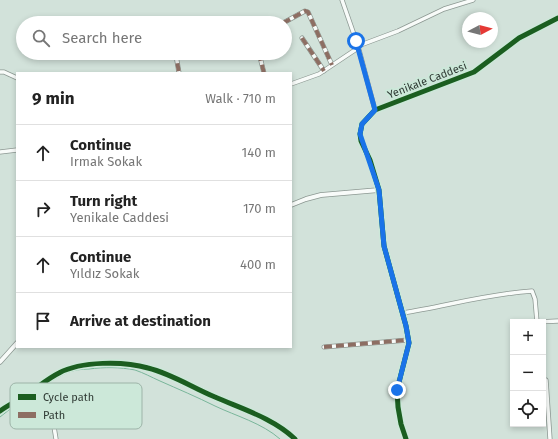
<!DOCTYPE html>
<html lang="en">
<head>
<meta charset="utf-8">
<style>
	body { margin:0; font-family:"Fira Sans",sans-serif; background:#f2f2f2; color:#222 }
	.controls { position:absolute; right:12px; bottom:12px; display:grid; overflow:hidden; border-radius:0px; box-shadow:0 2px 6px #0003 }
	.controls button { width:36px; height:36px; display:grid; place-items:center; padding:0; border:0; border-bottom:1px solid #e0e0e0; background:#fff; color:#222; font:20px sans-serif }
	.compass { position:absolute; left:462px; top:12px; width:36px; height:36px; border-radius:50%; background:#fff; box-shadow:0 2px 6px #0003; rotate:83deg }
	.stop { position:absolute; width:12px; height:12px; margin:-9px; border:3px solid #1a73e8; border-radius:50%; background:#fff }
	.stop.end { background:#1a73e8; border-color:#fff; box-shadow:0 1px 4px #0008 }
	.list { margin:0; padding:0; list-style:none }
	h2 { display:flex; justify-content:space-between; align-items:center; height:52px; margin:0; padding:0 16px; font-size:17px }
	h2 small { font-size:13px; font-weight:400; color:#767676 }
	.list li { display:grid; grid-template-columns:26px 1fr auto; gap:12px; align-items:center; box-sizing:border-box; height:56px; padding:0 16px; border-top:1px solid #e0e0e0 }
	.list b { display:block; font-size:15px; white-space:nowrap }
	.list p { margin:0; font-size:13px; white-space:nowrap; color:#767676 }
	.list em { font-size:13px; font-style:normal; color:#767676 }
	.icon { flex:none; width:22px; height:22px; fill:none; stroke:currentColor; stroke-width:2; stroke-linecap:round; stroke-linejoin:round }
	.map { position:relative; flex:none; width:558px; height:439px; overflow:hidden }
	.search { position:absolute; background:#fff; box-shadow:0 2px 6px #0003; left:16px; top:16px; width:276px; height:44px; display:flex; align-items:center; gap:10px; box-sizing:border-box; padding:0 14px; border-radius:22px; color:#767676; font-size:15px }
	.panel { position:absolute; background:#fff; box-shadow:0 2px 6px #0003; left:16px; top:72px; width:276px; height:276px; border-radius:0px }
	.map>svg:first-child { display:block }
</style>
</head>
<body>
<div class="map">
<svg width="558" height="439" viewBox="0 0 558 439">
	<rect width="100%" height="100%" fill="#d2e2da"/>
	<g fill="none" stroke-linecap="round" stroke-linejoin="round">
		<!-- stream -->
		<path stroke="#79b69a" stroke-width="1" d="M 0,417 C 20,401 42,385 66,373 C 73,370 82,369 89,369 C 104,367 120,367 135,370 C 144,373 151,377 160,381 C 178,389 197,397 215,406 C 236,416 262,423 280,439"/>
		<defs>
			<path id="minor" d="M 342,0 L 358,46 L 375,110
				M 283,23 L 305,11 L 308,12 L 332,65
				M 302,38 L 324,71
				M 358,46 L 398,31 L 444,9 L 473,0
				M 179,53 L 176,55 L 179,73
				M 259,53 L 264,73
				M 0,72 L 4,72 L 17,78
				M 291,84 L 319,74 L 358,48
				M 0,152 L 17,150
				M 403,313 C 446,306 488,294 532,291 L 535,299 L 537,322 L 558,321
				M 324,347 L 408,340
				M 546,380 L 550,439
				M 51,393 L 50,402 L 56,439
				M 0,411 C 8,405 17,401 26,395 C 37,388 47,379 59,373 C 81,361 124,361 148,368 C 172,374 193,388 215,397 C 242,409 273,418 295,439"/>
			<path id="tertiary" d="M 291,205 L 306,199 L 321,195 L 379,190
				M 0,362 L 17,343
				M 406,439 L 401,424 L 398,407 L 397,390 L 409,343 L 406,326 L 384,246 L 379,190 L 370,160 L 361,141 L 360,134 L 362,124 L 375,110 L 474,72 L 519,38 L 558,18"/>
		</defs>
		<!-- minor casing -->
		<use href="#minor" stroke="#8c9892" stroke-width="5"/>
		<!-- tertiary casing -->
		<use href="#tertiary" stroke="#8c9892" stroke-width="5.5"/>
		<!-- minor -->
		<use href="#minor" stroke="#f8fbf9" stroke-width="3.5"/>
		<!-- tertiary -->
		<use href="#tertiary" stroke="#f8fbf9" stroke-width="4"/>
		<!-- quiet -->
		<path stroke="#8d6e63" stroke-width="4" stroke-dasharray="8 4" stroke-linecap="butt" d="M 283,23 L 305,11 L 308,12 L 332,65
			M 302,38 L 324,71
			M 179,53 L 176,55 L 179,73
			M 259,53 L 264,73
			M 324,347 L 408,340"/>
		<defs>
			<path id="cycleway" d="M 0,411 C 8,405 17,401 26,395 C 37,388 47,379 59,373 C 81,361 124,361 148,368 C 172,374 193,388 215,397 C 242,409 273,418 295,439
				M 406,439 L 401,424 L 398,407 L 397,390 L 409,343 L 406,326 L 384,246 L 379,190 L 370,160 L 361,141 L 360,134 L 362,124 L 375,110 L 474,72 L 519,38 L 558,18"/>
		</defs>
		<!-- cycleway casing -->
		<use href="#cycleway" stroke="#cce8d9" stroke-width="8"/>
		<!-- cycleway -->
		<use href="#cycleway" stroke="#1b5e20" stroke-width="5"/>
	</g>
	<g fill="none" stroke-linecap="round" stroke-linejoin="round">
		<!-- route -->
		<path stroke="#1a73e8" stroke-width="5" d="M 356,41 L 375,110 L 362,124 L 360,134 L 379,190 L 384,246 L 406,326 L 409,343 L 397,390"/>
	</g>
	<g text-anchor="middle" stroke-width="4" stroke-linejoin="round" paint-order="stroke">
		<!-- street labels -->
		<g font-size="11" fill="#2f3a34" stroke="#cce8d9">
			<text transform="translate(427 80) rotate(-21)" y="4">Yenikale Caddesi</text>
		</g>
	</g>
	<!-- legend -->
	<rect x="10" y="383" width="132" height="46" rx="6" fill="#cce8d9" stroke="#9db4a8" stroke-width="1"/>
	<rect x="18" y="394" width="18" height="6" fill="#1b5e20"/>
	<rect x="18" y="412" width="18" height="6" fill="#8d6e63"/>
	<g font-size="11" fill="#2f3a34">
		<text x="43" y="401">Cycle path</text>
		<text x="43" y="419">Path</text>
	</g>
</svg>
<div class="controls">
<button>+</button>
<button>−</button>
<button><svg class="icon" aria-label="locate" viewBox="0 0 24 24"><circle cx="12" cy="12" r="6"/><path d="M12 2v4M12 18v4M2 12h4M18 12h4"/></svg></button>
</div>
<svg class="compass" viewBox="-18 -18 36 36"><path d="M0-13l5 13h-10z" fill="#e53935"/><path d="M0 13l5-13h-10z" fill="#767676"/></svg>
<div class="stop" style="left:356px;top:41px"></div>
<div class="stop end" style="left:397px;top:390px"></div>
<div class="search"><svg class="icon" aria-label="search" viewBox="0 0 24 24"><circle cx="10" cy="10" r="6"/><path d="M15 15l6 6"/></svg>Search here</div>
<section class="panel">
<h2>9 min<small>Walk · 710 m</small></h2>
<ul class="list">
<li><svg class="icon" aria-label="ahead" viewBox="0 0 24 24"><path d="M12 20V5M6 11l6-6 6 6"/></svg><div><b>Continue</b><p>Irmak Sokak</p></div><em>140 m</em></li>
<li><svg class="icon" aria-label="right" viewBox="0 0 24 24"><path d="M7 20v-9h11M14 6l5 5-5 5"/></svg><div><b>Turn right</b><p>Yenikale Caddesi</p></div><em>170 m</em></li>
<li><svg class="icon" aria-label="ahead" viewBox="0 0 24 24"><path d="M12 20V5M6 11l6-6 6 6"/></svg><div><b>Continue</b><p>Yıldız Sokak</p></div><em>400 m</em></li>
<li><svg class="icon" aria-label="arrive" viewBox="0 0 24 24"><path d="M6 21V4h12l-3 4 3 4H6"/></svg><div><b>Arrive at destination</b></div></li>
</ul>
</section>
</div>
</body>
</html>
